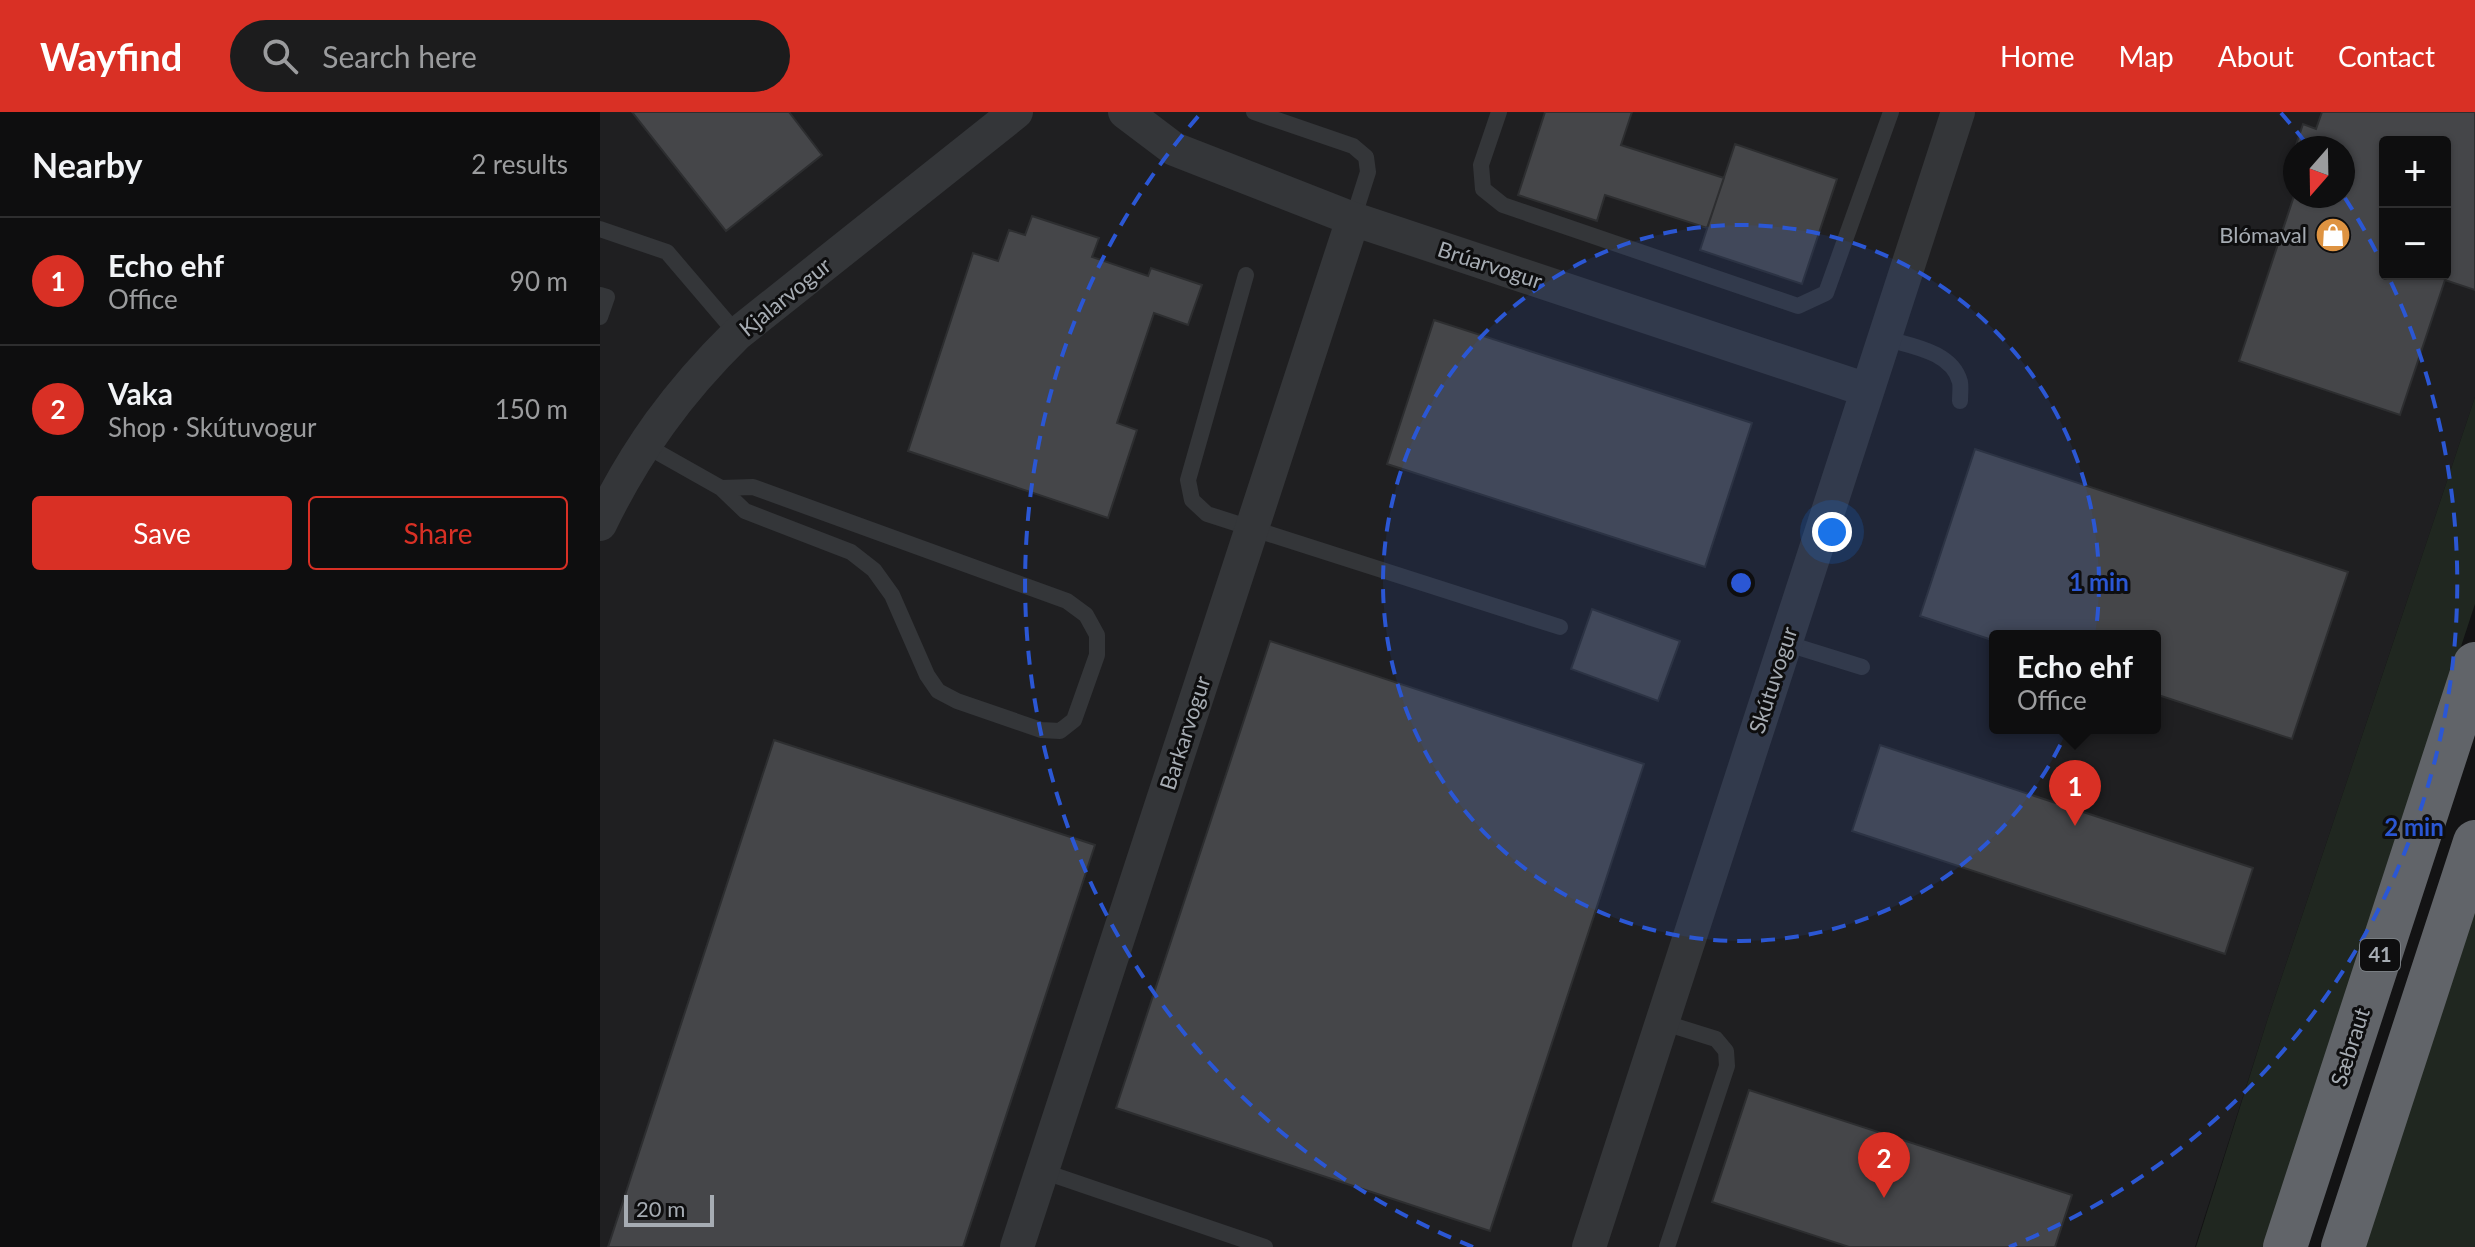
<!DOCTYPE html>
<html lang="en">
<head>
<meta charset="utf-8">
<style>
	body { margin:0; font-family:Lato,sans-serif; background:#1c1c1d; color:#f1f3f6 }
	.controls { position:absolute; right:24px; top:24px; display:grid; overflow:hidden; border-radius:8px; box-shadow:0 2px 6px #0004 }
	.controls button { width:72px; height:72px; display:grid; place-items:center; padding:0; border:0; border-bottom:2px solid #2e2e2f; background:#0e0e0f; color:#f1f3f6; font:40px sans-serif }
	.compass { position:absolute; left:1683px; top:24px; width:72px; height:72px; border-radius:50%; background:#0e0e0f; box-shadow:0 2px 6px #0004; rotate:200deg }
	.scale { position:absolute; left:24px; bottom:20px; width:90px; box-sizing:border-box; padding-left:8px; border:4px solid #a6acb3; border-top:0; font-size:22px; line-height:28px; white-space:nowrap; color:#a6acb3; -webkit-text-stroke:6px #0e0e0f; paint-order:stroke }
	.you { position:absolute; left:1232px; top:420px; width:28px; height:28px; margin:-20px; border:6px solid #fff; border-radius:50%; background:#1a73e8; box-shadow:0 0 0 12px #1a73e833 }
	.badge { display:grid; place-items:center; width:52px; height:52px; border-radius:50%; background:#d93025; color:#fff; font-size:26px; font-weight:700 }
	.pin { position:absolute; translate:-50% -66px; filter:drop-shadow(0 2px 4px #0008) }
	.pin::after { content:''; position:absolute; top:42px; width:28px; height:24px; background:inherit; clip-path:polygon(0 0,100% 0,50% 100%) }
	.popup { position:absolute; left:1389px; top:518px; width:172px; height:104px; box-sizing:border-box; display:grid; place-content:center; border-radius:8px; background:#0e0e0f; filter:drop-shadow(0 2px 6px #0005); font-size:26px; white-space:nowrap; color:#9b9c9e }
	.popup b { font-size:30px; color:#f1f3f6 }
	.popup::after { content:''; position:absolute; left:50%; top:100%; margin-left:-16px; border:16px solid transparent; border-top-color:#0e0e0f }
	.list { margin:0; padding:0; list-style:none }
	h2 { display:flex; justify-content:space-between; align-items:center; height:104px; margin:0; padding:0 32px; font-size:34px }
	h2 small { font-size:26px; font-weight:400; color:#9b9c9e }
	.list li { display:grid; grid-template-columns:52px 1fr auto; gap:24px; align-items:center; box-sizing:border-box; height:128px; padding:0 32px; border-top:2px solid #2e2e2f }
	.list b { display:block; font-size:30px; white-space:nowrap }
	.list p { margin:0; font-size:26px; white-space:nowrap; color:#9b9c9e }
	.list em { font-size:26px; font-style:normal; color:#9b9c9e }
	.actions { display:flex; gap:16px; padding:24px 32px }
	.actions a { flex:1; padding:18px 0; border:2px solid #d93025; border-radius:8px; text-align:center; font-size:28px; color:#d93025 }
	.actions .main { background:#d93025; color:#fff }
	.icon { flex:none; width:44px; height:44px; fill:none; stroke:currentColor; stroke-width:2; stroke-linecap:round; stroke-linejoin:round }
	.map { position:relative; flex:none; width:1875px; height:1135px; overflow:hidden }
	header { display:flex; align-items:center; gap:48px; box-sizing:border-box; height:112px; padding:0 40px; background:#d93025; color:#fff }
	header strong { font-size:38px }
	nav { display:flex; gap:44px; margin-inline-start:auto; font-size:28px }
	.search { width:560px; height:72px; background:#1c1c1d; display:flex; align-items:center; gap:20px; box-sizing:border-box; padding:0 28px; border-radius:44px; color:#9b9c9e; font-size:30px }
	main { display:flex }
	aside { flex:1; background:#0e0e0f }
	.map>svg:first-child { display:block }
</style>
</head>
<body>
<header>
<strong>Wayfind</strong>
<div class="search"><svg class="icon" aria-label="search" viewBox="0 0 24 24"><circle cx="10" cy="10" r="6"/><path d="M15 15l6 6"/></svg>Search here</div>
<nav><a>Home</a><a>Map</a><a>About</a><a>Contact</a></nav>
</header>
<main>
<aside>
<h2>Nearby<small>2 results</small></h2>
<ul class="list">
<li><span class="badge">1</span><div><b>Echo ehf</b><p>Office</p></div><em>90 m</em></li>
<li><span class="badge">2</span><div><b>Vaka</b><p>Shop · Skútuvogur</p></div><em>150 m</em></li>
</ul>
<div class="actions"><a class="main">Save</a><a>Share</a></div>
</aside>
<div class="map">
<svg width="1875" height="1135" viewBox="0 0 1875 1135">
	<rect width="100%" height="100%" fill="#131314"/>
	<!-- built -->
	<path fill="#1f1f21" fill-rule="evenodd" d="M 0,0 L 1875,0 L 1875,285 L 1668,906 L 1595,1135 L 0,1135 ZM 1785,30 L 1845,30 L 1845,162 L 1785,162 ZM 1695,36 L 1743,36 L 1743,84 L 1695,84 ZM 1395,524 L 1555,524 L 1555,616 L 1395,616 Z"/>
	<!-- green -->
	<path fill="#202720" d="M 1875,285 L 1875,492 L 1663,1135 L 1596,1135 L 1668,906 Z
		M 1875,798 L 1875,1135 L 1765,1135 Z"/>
	<!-- building -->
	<path fill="#454649" stroke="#2d2e30" stroke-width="2" fill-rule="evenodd" d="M 32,0 L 189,0 L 222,43 L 126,119 Z
		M 945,0 L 1032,0 L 1021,33 L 1124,66 L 1107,116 L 1005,83 L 997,109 L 918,83 Z
		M 1722,0 L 1875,0 L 1875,178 L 1845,168 L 1800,303 L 1639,249 L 1695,81 L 1695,84 L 1743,84 L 1743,36 L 1695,36 L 1703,12 L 1716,17 ZM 1785,30 L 1845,30 L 1845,162 L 1785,162 Z
		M 1135,32 L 1237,67 L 1202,172 L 1100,138 Z
		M 432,104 L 499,126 L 492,145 L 548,164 L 551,156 L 602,173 L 588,213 L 554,201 L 517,311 L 537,318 L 508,406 L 308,339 L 373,141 L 398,149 L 409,118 L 425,123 Z
		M 834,208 L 1152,311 L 1105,455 L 787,352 Z
		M 1375,337 L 1748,460 L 1692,627 L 1555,582 L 1555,524 L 1395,524 L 1395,529 L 1320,504 Z
		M 992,497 L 1080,529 L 1058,589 L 971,557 Z
		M 670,529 L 1044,652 L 890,1119 L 516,996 Z
		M 174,628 L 495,733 L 363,1135 L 8,1135 Z
		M 1280,633 L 1653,756 L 1625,842 L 1252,719 Z
		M 1149,978 L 1472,1083 L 1455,1135 L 1249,1135 L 1112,1090 Z"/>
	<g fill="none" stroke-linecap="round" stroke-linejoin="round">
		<!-- lane -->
		<path stroke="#343639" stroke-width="16" d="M 654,0 L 753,34 L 766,45 L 768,60 L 753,107
			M 899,0 L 881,53 L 883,77 L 903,93 L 1198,194 L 1226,181 L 1291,0
			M 0,117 L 67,140 L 137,222
			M 646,163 L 588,368 L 592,388 L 607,402 L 960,515
			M 0,183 L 7,185 L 0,205
			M 1284,226 C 1310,234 1352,239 1360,270 C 1361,275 1360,283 1360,289
			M 43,332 L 121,376 L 145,399 L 251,440 L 274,458 L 292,483 L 327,563 L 338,579 L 357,589 L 441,618 L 460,619 L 474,608 L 497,543 L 497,523 L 486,503 L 467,489 L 153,375 L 121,376
			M 1185,531 L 1262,555
			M 1062,910 L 1116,927 L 1126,939 L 1127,954 L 1067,1135
			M 442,1059 L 665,1135"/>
		<!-- street -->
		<path stroke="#343639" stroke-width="34" d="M 525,0 L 574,37 L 753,107 L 1267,278
			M 0,412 C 36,338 78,280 137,222 L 416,0
			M 417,1135 L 753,107
			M 989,1135 L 1358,0"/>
		<!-- highway -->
		<path stroke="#616469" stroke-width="44" d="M 1685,1135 L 1875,552
			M 1743,1135 L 1875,730"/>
	</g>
	<!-- distance rings -->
	<circle cx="1141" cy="471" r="358" fill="#2b57d4" fill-opacity=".12"/>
	<g fill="none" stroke="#2b57d4" stroke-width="4" stroke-dasharray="14 10">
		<circle cx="1141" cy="471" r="358"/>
		<path d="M873 1135A716 716 0 0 1 601 1M1681 1A716 716 0 0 1 1709 35M1745 86A716 716 0 0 1 1409 1135"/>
	</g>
	<!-- icons -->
	<defs>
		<symbol id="shop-disc" viewBox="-11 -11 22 22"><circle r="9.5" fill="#de9341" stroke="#0e0e0f"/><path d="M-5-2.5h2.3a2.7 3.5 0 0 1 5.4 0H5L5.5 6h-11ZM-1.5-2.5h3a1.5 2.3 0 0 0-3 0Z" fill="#fff"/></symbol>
	</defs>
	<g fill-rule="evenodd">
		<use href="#shop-disc" x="1713" y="103" width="40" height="40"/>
	</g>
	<g text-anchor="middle" stroke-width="6" stroke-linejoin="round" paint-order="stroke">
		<!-- shield labels -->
		<rect fill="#0e0e0f" stroke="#787d82" stroke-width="2" x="1760" y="827" width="40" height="32" rx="6"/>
		<g font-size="20" font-weight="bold" fill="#a6acb3">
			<text x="1780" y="850">41</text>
		</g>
		<!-- poi labels -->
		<g font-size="22" fill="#a6acb3" stroke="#0e0e0f" text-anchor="end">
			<text x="1707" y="131">Blómaval</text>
		</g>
		<!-- street labels -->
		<g font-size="22" fill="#a6acb3" stroke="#0e0e0f">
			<text transform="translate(890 153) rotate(18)" y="8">Brúarvogur</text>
			<text transform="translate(185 185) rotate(-39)" y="8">Kjalarvogur</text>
			<text transform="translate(1173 568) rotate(-72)" y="8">Skútuvogur</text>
			<text transform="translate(585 621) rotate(-72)" y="8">Barkarvogur</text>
			<text transform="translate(1750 935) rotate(-72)" y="8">Sæbraut</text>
		</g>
	</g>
	<circle cx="1141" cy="471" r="12" fill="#2b57d4" stroke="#0e0e0f" stroke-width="4"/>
	<g font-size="24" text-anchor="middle" font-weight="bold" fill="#2b57d4" stroke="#0e0e0f" stroke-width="6" stroke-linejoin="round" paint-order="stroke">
		<text x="1499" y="479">1 min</text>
		<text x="1814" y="724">2 min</text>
	</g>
</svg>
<div class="controls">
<button>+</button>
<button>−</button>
</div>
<svg class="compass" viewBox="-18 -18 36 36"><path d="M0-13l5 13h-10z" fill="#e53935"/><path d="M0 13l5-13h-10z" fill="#9b9c9e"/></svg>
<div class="scale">20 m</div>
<div class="you"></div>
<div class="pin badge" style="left:1475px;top:714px">1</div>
<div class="popup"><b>Echo ehf</b>Office</div>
<div class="pin badge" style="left:1284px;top:1086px">2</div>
</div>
</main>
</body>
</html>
